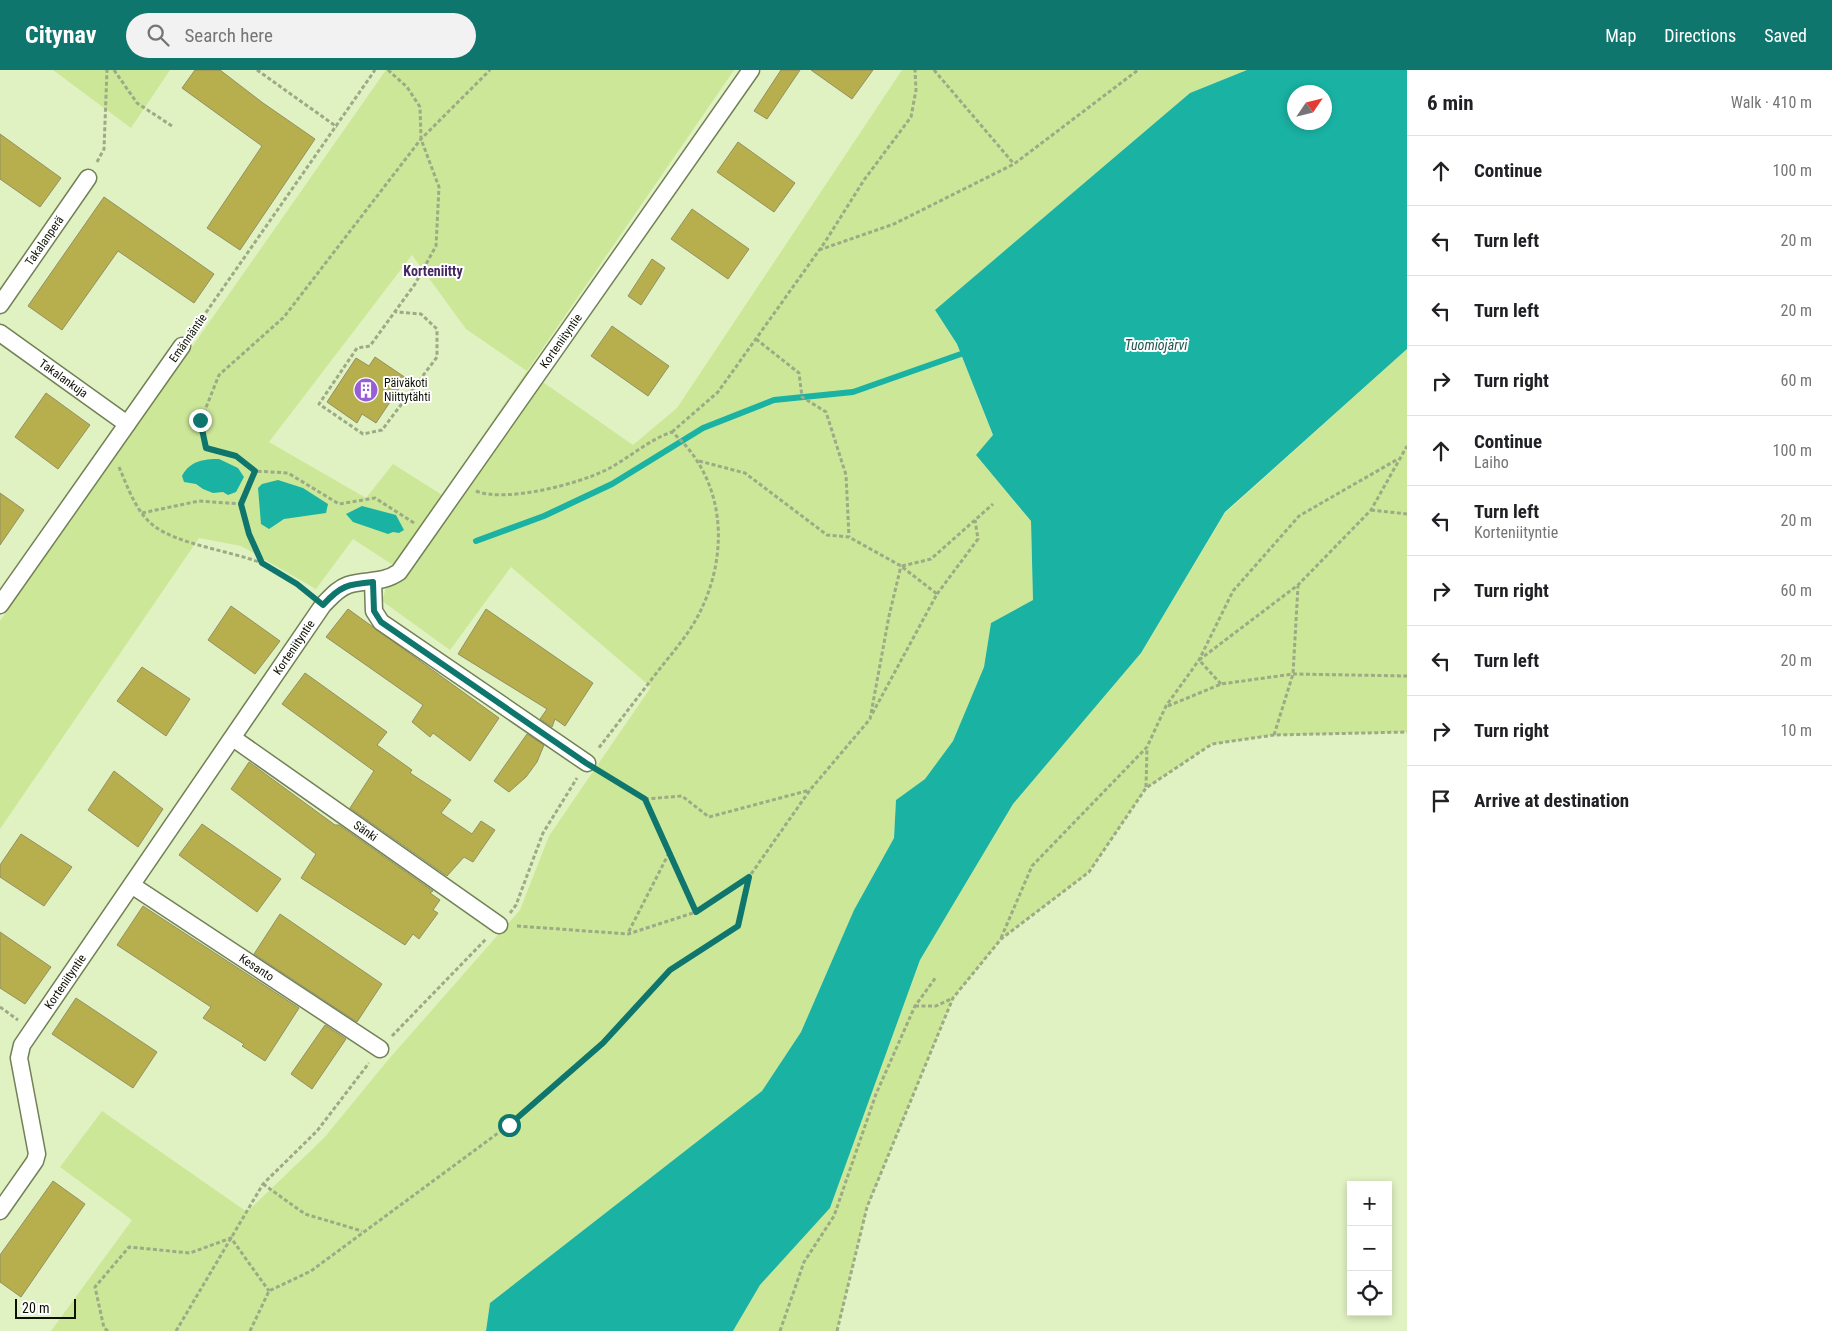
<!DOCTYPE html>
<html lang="en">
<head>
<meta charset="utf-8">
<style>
	body { margin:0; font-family:"Roboto Condensed",sans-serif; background:#f2f2f2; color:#202124 }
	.controls { position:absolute; right:15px; bottom:15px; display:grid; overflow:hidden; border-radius:0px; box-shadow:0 2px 8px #0003 }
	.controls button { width:45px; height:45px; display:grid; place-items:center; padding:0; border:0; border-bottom:1px solid #e0e0e0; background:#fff; color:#202124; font:25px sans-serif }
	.compass { position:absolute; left:1287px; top:15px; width:45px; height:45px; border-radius:50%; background:#fff; box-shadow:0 2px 8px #0003; rotate:55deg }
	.scale { position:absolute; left:15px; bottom:12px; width:61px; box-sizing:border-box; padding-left:5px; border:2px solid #0d1203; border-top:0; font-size:14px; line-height:18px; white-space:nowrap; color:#0d1203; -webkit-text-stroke:4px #fff; paint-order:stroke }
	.stop { position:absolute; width:15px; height:15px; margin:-11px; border:4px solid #0f766e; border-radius:50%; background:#fff }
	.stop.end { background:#0f766e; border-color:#fff; box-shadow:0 1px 5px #0008 }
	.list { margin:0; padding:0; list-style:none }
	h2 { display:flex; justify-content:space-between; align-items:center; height:65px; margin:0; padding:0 20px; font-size:21px }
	h2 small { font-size:16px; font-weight:400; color:#757577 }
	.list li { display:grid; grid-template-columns:32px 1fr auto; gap:15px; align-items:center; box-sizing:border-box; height:70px; padding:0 20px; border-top:1px solid #e0e0e0 }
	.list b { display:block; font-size:19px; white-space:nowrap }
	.list p { margin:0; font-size:16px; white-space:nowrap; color:#757577 }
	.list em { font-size:16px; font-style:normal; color:#757577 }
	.icon { flex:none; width:28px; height:28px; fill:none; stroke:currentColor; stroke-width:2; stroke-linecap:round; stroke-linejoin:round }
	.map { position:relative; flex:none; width:1407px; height:1261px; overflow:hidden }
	header { display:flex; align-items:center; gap:30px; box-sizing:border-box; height:70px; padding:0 25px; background:#0f766e; color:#fff }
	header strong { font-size:24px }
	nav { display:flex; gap:28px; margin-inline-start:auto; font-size:18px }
	.search { width:350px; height:45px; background:#f2f2f2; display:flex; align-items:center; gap:12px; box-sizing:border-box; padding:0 18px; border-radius:28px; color:#757577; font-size:19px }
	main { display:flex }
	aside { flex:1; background:#fff }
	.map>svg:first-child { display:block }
</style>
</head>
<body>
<header>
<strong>Citynav</strong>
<div class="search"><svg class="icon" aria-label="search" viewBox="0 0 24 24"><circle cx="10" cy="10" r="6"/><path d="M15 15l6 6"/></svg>Search here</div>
<nav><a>Map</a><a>Directions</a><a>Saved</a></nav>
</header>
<main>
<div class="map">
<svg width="1407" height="1261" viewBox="0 0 1407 1261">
	<rect width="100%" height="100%" fill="#e0f1c2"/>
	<!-- green -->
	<path fill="#cce798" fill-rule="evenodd" d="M 53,0 L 170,0 L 131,58 Z
		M 386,0 L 734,0 L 527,301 L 633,375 L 677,338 L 902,0 L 1247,0 L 1190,23 L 935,240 L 957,274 L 993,366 L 976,385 L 1031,451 L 1033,530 L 991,553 L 984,597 L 953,671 L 925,709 L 896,730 L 894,768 L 854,840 L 801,962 L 762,1021 L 490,1233 L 486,1261 L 51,1261 L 132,1150 L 60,1097 L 102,1041 L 247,1142 L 324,1068 L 388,990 L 520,840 L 549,766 L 651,617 L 511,497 L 450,580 L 382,531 L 393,495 L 353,469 L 316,519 L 241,476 L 199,468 L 0,759 L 0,551 ZM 412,185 L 466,259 L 527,301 L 442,425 L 393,394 L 366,428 L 269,372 Z
		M 1407,279 L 1407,662 L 1274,665 L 1212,674 L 1146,718 L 1089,802 L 1001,869 L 953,928 L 867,1137 L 837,1261 L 733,1261 L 760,1215 L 830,1138 L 920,890 L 1013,734 L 1141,583 L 1225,443 Z"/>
	<!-- water -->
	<path fill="#1ab2a3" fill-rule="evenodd" d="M 1247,0 L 1407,0 L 1407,279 L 1225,442 L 1141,583 L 1013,734 L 920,890 L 830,1138 L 760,1215 L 733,1261 L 486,1261 L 490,1233 L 762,1021 L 801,962 L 854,840 L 894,768 L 896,730 L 925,709 L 953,671 L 984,597 L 991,553 L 1033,530 L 1031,451 L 976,385 L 993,365 L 957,274 L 935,240 L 1190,23 ZM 1324,22 L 1324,52 L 1294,52 L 1294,22 Z
		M 219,389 L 238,398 L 244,407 L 236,422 L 228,425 L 223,422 L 213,423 L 203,419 L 196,414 L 184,412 L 182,406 C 190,391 203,389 219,389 Z
		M 278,410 L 303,418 L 328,434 L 326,443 L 284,449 L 269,459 L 261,454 L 258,418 L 262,414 Z
		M 362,436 L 396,445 L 404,460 L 399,463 L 393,462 L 388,464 L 353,452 L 346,444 Z"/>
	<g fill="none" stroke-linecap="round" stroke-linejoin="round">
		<!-- stream -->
		<path stroke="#1ab2a3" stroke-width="6" d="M 476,471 L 544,446 L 612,414 L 703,358 L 774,330 L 853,322 L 961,284"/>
	</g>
	<!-- building -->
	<path fill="#b7ae4e" stroke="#949062" d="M 195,0 L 220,0 L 263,33 L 315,69 L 240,180 L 207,158 L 262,76 L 182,18 Z
		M 781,0 L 800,0 L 767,49 L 754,41 Z
		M 811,0 L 873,0 L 852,29 Z
		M 0,64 L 61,108 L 40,137 L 0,109 Z
		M 738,72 L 795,113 L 774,142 L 717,102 Z
		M 104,127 L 214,204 L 194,233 L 118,181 L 62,260 L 28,236 Z
		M 692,139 L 749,179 L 728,209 L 671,169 Z
		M 652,189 L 665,198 L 641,235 L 628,226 Z
		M 612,256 L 669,296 L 648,326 L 591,286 Z
		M 375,287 L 406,308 L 376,353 L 362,344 L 357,353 L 327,332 L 356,288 L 369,296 Z
		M 46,323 L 90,355 L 58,399 L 15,367 Z
		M 0,423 L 24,440 L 0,475 Z
		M 231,536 L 280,571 L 255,604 L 208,570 Z
		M 348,539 L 499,648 L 470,691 L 433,663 L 430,667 L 412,652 L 423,635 L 326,567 Z
		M 486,539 L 593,613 L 565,656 L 555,649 L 552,657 L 540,649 L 547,639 L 458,584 Z
		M 142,597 L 190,629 L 166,666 L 117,631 Z
		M 305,603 L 387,662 L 377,675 L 412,700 L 410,703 L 451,730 L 441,743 L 472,764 L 481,751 L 495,760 L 473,792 L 464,787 L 447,806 L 350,738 L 374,701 L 282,634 Z
		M 527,664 L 544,675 L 537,692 L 526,707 L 509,722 L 494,711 Z
		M 249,692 L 335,755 L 339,755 L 433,821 L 430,823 L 440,830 L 433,840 L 438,843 L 419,869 L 413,864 L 405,875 L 301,808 L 316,784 L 231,719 Z
		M 114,701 L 163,739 L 138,777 L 88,740 Z
		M 202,754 L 281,809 L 257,842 L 179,785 Z
		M 21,764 L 72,797 L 44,836 L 0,807 L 0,795 Z
		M 143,836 L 299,938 L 265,991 L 242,976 L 244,974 L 203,948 L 211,937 L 117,875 Z
		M 280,844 L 382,914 L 357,952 L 254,884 Z
		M 0,862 L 51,897 L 25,934 L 0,918 Z
		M 76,928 L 157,982 L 133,1018 L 52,964 Z
		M 325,955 L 346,969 L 312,1019 L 291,1004 Z
		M 53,1111 L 85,1134 L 21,1227 L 0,1212 L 0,1185 Z"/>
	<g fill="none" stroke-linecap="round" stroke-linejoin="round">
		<defs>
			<g id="street">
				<path id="s1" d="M 0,235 L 88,108"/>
				<path id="s2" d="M 0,263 L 127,354"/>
				<path d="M 373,512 L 374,541 L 381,552 L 587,693"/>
				<path d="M 0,535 L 182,276"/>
				<path id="s3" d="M 233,668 L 499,855"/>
				<path id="s4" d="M 133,816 L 380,979"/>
				<path id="s5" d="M 0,1141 L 35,1091 L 37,1084 L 19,988 L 22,975 L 323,535 C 331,527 337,519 348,515 C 366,509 382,514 399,502 L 751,0"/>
			</g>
		</defs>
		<!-- street casing -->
		<use href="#street" stroke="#728156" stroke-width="19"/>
		<!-- path -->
		<path stroke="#9caa85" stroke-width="3" stroke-dasharray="4 2.5" stroke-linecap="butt" d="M 114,0 L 137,33 L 172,56
			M 257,0 L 337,57
			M 388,0 L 407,17 L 420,37 L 421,69 L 439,117 L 436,176 L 415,214 L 370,276 L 357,278 L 319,334 L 363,364 L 382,360 L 437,287 L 437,259 L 421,244 L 396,242
			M 934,0 L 1014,94
			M 97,92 L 104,79 L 107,0
			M 819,180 L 894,154 L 1014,94 L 1138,0
			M 191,264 L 375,0
			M 756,269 L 799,303 L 802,327 L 826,342 L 846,405 L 849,467
			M 672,362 L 718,322 L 825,172 L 864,110 L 911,47 L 916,20 L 915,0
			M 699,391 L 745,403 L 827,465 L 849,467 L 901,496 L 937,524 L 871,646
			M 119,397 C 128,418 136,442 154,456 C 178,474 229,481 259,492 C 277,498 295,513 310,525
			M 476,421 C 505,433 578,414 606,400 C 628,389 648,370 672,362 C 725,408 730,481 700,542 C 689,564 673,582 658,601 C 638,627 618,653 598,679
			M 241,434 L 255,401
			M 1371,440 L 1407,444
			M 142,443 L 199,431 L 241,434 L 249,464 L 261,492
			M 414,453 L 375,428 L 339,434 L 288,403 L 255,401 L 236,386 L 206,378 L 201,350 L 219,305 L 284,247 L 421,69 L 490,0
			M 902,496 L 931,489 L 993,434
			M 937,524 L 978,469 L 975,450
			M 1221,614 L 1199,590 L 1298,515 L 1371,440 L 1407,376
			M 1168,636 L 1221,614 L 1293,604 L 1407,606
			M 1274,665 L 1293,604 L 1298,516
			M 602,702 L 645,729 L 670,781 L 628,863
			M 1146,717 L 1147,678
			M 645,729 L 682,726 L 709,747 L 810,720
			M 670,781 L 696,842
			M 510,843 L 516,835 L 543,763 L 577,708
			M 517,856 L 628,864 L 696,842 L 749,807
			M 1001,868 L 1032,796 L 1147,677 L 1166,636 L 1199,590 L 1233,521 L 1299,446 L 1398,389
			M 915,936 L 936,936 L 953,928
			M 0,937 L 18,950
			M 392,966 L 487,868
			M 263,1114 L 305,1144 L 362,1161
			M 108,1261 L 104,1258 L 95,1217 L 129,1177 L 190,1183 L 231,1168 L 269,1221
			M 176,1261 L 263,1114 L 317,1061 L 369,993
			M 250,1261 L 269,1221 L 311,1201 L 509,1055 L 603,973 L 671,900 L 738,856 L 749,807 L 810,720 L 870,649 L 889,546 L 901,496
			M 780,1261 L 804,1192 L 834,1146 L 876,1024 L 915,936 L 936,907
			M 837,1261 L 867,1137 L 953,928 L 1001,869 L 1089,802 L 1146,718 L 1212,674 L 1274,665 L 1407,662"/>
		<!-- street -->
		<use href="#street" stroke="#fff" stroke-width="16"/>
	</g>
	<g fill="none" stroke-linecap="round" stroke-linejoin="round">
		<!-- route -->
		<path stroke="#0f766e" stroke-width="6" d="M 200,350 L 206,378 L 236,386 L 255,401 L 241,434 L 249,464 L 262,493 L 297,514 L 323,535 C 340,516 348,514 373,512 L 374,541 L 381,552 L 586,693 L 645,729 L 696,842 L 749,807 L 738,856 L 670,900 L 603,973 L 509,1055"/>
	</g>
	<!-- icons -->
	<defs>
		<symbol id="building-disc" viewBox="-11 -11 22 22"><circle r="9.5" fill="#975ed5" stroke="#fff"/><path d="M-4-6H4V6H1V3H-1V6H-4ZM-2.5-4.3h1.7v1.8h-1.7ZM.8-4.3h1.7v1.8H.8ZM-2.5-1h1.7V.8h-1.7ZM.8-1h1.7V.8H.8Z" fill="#fff"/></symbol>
	</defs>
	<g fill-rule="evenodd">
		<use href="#building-disc" x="352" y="306" width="28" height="28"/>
	</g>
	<g text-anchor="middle" stroke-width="4" stroke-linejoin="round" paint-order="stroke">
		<!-- street labels -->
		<g font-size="12" fill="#0d1203" stroke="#fff">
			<text dy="4" stroke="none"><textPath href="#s1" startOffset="78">Takalanperä</textPath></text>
			<text transform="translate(188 268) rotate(-55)" y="4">Emännäntie</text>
			<text dy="4" stroke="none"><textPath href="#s5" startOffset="1080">Korteniityntie</textPath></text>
			<text dy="4" stroke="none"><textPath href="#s2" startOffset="78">Takalankuja</textPath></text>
			<text dy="4" stroke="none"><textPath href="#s5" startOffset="661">Korteniityntie</textPath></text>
			<text dy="4" stroke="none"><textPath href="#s3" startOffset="162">Sänki</textPath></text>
			<text dy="4" stroke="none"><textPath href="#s4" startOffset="148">Kesanto</textPath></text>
			<text dy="4" stroke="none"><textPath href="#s5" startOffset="256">Korteniityntie</textPath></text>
		</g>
		<!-- poi labels -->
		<g font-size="12" fill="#0d1203" stroke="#fff" text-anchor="start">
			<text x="384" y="317">Päiväkoti<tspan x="384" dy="14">Niittytähti</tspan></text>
		</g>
		<!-- neighbourhood labels -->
		<g font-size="14" font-weight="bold" fill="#442862" stroke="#fff">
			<text x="433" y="206">Korteniitty</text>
		</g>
		<!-- water labels -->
		<g font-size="14" font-style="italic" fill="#205851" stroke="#fff">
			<text x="1156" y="280">Tuomiojärvi</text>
		</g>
	</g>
</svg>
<div class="controls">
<button>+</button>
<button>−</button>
<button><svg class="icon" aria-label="locate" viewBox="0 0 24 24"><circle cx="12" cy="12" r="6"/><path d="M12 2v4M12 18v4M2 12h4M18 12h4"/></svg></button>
</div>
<svg class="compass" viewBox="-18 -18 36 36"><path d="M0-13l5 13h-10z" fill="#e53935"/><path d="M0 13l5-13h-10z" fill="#757577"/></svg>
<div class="scale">20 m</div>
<div class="stop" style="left:509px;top:1055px"></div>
<div class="stop end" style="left:200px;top:350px"></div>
</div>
<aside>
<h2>6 min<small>Walk · 410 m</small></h2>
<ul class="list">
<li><svg class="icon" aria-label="ahead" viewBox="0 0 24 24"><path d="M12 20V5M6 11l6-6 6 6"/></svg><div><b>Continue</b></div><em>100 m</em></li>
<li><svg class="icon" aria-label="left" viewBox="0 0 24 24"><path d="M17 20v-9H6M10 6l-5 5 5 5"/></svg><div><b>Turn left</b></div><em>20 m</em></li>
<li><svg class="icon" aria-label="left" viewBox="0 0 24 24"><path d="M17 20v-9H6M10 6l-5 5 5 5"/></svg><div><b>Turn left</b></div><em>20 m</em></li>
<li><svg class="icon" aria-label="right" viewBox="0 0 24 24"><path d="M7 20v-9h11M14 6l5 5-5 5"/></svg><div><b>Turn right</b></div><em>60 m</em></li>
<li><svg class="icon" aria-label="ahead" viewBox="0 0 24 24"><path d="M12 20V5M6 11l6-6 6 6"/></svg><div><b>Continue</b><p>Laiho</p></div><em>100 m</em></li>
<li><svg class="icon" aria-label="left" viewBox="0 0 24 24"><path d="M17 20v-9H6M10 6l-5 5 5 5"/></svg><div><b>Turn left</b><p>Korteniityntie</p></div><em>20 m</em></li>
<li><svg class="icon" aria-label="right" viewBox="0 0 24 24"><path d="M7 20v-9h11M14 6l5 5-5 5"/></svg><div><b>Turn right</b></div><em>60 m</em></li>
<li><svg class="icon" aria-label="left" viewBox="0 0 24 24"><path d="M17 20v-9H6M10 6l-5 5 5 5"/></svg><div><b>Turn left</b></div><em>20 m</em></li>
<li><svg class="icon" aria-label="right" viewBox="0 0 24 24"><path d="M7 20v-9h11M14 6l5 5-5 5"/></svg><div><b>Turn right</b></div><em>10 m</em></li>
<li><svg class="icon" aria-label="arrive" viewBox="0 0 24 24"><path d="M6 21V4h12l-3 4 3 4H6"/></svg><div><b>Arrive at destination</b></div></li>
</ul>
</aside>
</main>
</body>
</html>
